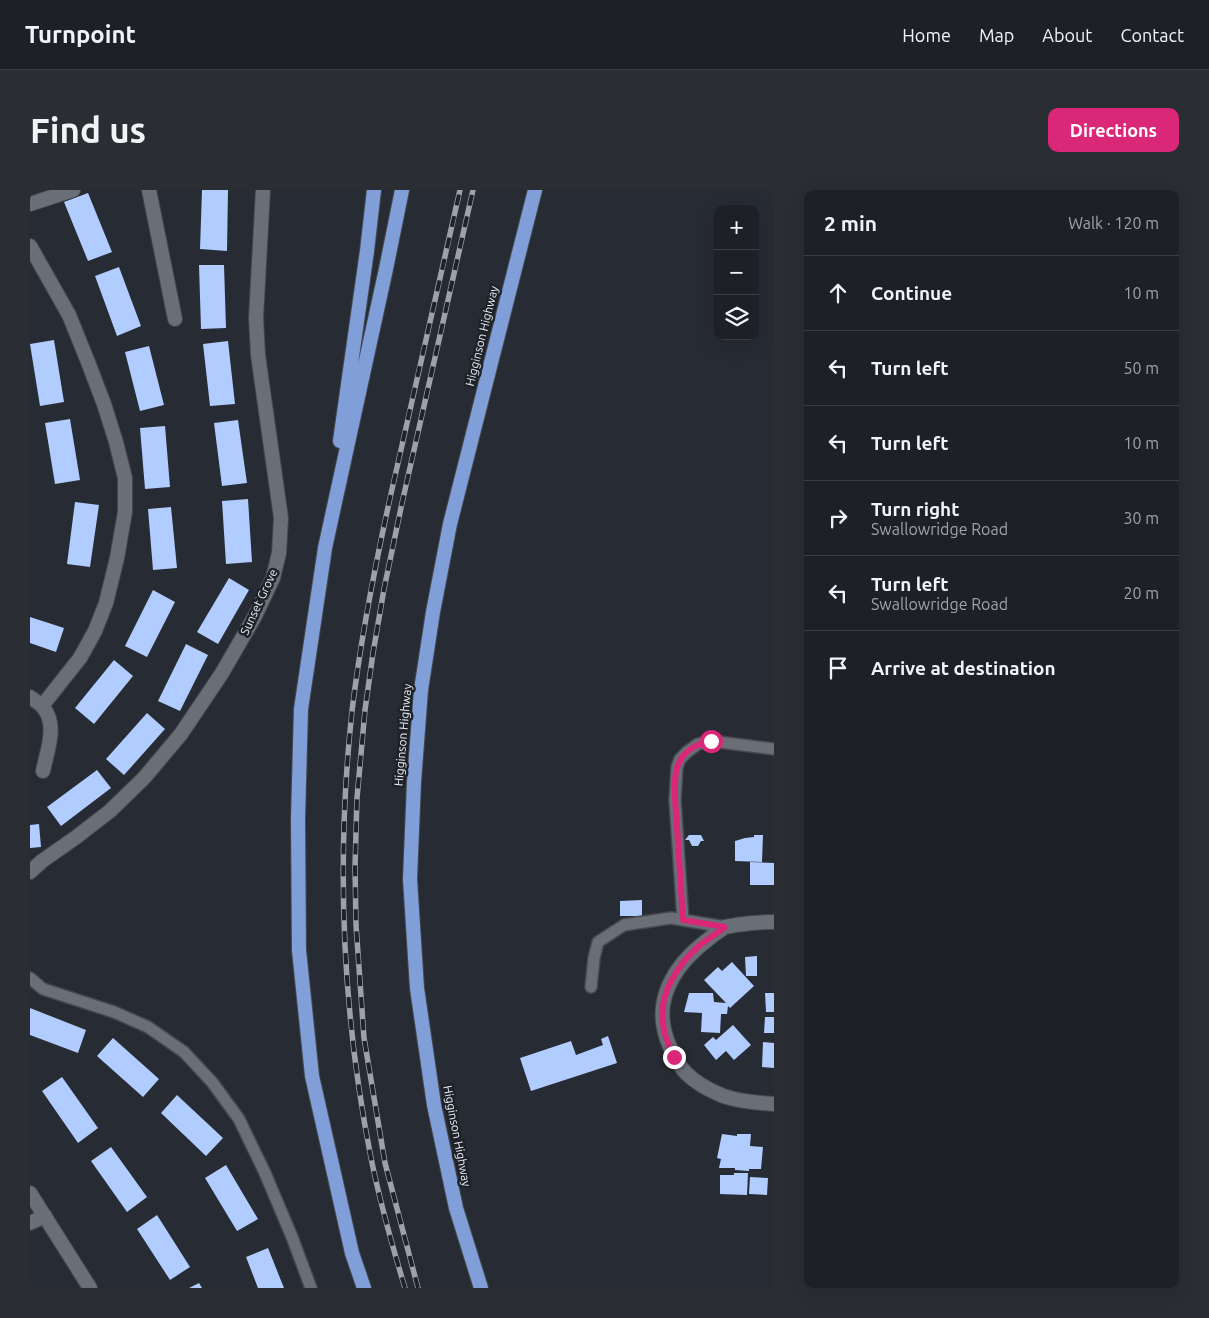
<!DOCTYPE html>
<html lang="en">
<head>
<meta charset="utf-8">
<style>
	body { margin:0; font-family:Ubuntu,sans-serif; background:#2a2d32; color:#f1f3f6 }
	.controls { position:absolute; right:15px; top:15px; display:grid; overflow:hidden; border-radius:10px; box-shadow:0 5px 20px #0002 }
	.controls button { width:45px; height:45px; display:grid; place-items:center; padding:0; border:0; border-bottom:1px solid #3b3e43; background:#1d2026; color:#f1f3f6; font:25px sans-serif }
	.stop { position:absolute; width:15px; height:15px; margin:-11px; border:4px solid #db2777; border-radius:50%; background:#fff }
	.stop.end { background:#db2777; border-color:#fff; box-shadow:0 1px 5px #0008 }
	.list { margin:0; padding:0; list-style:none }
	h2 { display:flex; justify-content:space-between; align-items:center; height:65px; margin:0; padding:0 20px; font-size:21px }
	h2 small { font-size:16px; font-weight:400; color:#a0a3a7 }
	.list li { display:grid; grid-template-columns:32px 1fr auto; gap:15px; align-items:center; box-sizing:border-box; height:75px; padding:0 20px; border-top:1px solid #3b3e43 }
	.list b { display:block; font-size:19px; white-space:nowrap }
	.list p { margin:0; font-size:16px; white-space:nowrap; color:#a0a3a7 }
	.list em { font-size:16px; font-style:normal; color:#a0a3a7 }
	.icon { flex:none; width:28px; height:28px; fill:none; stroke:currentColor; stroke-width:2; stroke-linecap:round; stroke-linejoin:round }
	.map { position:relative; flex:none; width:744px; height:1098px; overflow:hidden; border-radius:10px }
	header { display:flex; align-items:center; gap:30px; box-sizing:border-box; height:70px; padding:0 25px; background:#1d2026; border-bottom:1px solid #3b3e43 }
	header strong { font-size:24px }
	nav { display:flex; gap:28px; margin-inline-start:auto; font-size:18px }
	.intro { display:flex; align-items:center; justify-content:space-between; box-sizing:border-box; height:120px; padding:0 30px }
	h1 { margin:0; font-size:35px }
	.button { padding:12px 22px; border-radius:10px; background:#db2777; color:#fff; font-size:18px; font-weight:700 }
	main { display:flex; gap:30px; padding:0 30px }
	aside { flex:1; background:#1d2026; border-radius:10px; box-shadow:0 5px 20px #0002 }
	.map>svg:first-child { display:block }
</style>
</head>
<body>
<header>
<strong>Turnpoint</strong>
<nav><a>Home</a><a>Map</a><a>About</a><a>Contact</a></nav>
</header>
<div class="intro"><h1>Find us</h1><a class="button">Directions</a></div>
<main>
<div class="map">
<svg width="744" height="1098" viewBox="0 0 744 1098">
	<rect width="100%" height="100%" fill="#272b33"/>
	<!-- building -->
	<path fill="#b1ccfe" d="M 172,0 L 198,0 L 197,61 L 170,59 Z
		M 58,3 L 82,62 L 58,71 L 34,12 Z
		M 169,75 L 194,75 L 196,138 L 171,139 Z
		M 89,77 L 111,136 L 87,146 L 65,86 Z
		M 24,150 L 34,212 L 10,216 L 0,154 Z
		M 198,151 L 205,214 L 180,216 L 173,154 Z
		M 119,156 L 134,215 L 110,221 L 95,162 Z
		M 40,229 L 50,290 L 25,294 L 15,233 Z
		M 208,230 L 217,293 L 192,296 L 184,233 Z
		M 135,236 L 140,297 L 115,299 L 110,238 Z
		M 218,309 L 222,372 L 196,374 L 192,311 Z
		M 45,312 L 69,315 L 60,377 L 37,374 Z
		M 141,317 L 147,378 L 123,380 L 118,319 Z
		M 199,388 L 219,400 L 188,454 L 167,442 Z
		M 123,400 L 145,412 L 117,467 L 95,456 Z
		M 0,427 L 34,438 L 26,462 L 0,453 Z
		M 156,454 L 178,465 L 150,521 L 128,511 Z
		M 84,470 L 103,486 L 64,534 L 45,518 Z
		M 117,523 L 135,539 L 94,585 L 76,569 Z
		M 67,580 L 81,598 L 31,636 L 17,617 Z
		M 9,634 L 11,657 L 0,658 L 0,635 Z
		M 659,645 L 671,645 L 674,651 L 671,651 L 668,656 L 662,656 L 659,650 L 655,650 Z
		M 724,645 L 733,645 L 732,672 L 705,671 L 705,651 L 715,648 L 724,647 Z
		M 720,672 L 744,673 L 744,695 L 720,695 Z
		M 612,710 L 612,726 L 590,726 L 590,711 Z
		M 727,766 L 727,786 L 716,786 L 715,767 Z
		M 702,772 L 724,796 L 700,818 L 698,816 L 697,824 L 691,824 L 690,843 L 671,842 L 672,823 L 654,822 L 659,803 L 683,803 L 684,812 L 696,813 L 674,790 L 688,777 L 692,781 Z
		M 735,803 L 744,803 L 744,822 L 736,822 Z
		M 0,818 L 56,840 L 48,863 L 0,845 Z
		M 735,827 L 744,827 L 744,843 L 734,843 Z
		M 703,835 L 721,855 L 704,870 L 696,861 L 686,870 L 674,855 L 683,847 L 686,850 Z
		M 578,846 L 587,873 L 501,901 L 490,868 L 541,851 L 546,865 L 573,855 L 571,849 Z
		M 83,848 L 129,889 L 113,907 L 67,866 Z
		M 733,852 L 744,853 L 744,878 L 732,877 Z
		M 32,887 L 68,938 L 48,953 L 12,901 Z
		M 147,905 L 193,948 L 176,966 L 131,923 Z
		M 692,944 L 707,946 L 707,944 L 721,944 L 720,956 L 733,957 L 731,979 L 719,979 L 719,981 L 705,980 L 705,978 L 689,978 L 691,969 L 687,968 Z
		M 81,957 L 117,1007 L 97,1022 L 61,971 Z
		M 196,975 L 228,1029 L 207,1041 L 175,988 Z
		M 704,983 L 718,983 L 717,1005 L 690,1004 L 690,985 L 704,985 Z
		M 720,987 L 738,988 L 737,1005 L 719,1004 Z
		M 127,1025 L 160,1077 L 140,1090 L 107,1039 Z
		M 238,1058 L 254,1098 L 228,1098 L 216,1067 Z
		M 169,1093 L 172,1098 L 159,1098 Z"/>
	<g fill="none" stroke-linecap="round" stroke-linejoin="round">
		<defs>
			<path id="service" d="M 653,730 L 645,610 L 647,577 L 650,569 L 657,562 L 668,554 L 681,551 L 744,559
				M 0,788 L 13,799 L 84,822 L 118,837 L 154,862 L 182,892 L 209,929 L 235,983 L 262,1047 L 281,1098
				M 561,797 L 564,768 L 568,752 L 594,735 L 641,728 L 695,737"/>
			<path id="minor" d="M 119,0 L 145,129
				M 0,14 L 43,0
				M 0,56 L 39,125 L 58,172 L 74,214 L 86,252 L 95,288 L 95,322 L 87,368 L 76,413 L 65,441 L 50,468 L 12,516
				M 0,507 C 4,510 9,513 13,517 C 28,535 17,561 13,581
				M 0,682 L 12,671 L 45,648 L 80,621 L 114,588 L 151,544 L 192,483 L 225,426 L 243,388 L 249,363 L 251,328 L 228,165 L 226,128 L 233,0
				M 744,732 C 731,732 719,733 706,735 C 702,736 698,736 695,737 C 692,739 688,742 685,744 C 672,754 659,764 649,778 C 631,803 627,828 640,857 C 644,866 649,876 656,883 C 665,892 679,900 691,905 C 705,911 729,913 744,914
				M 0,1003 L 60,1098
				M 0,1033 L 15,1026"/>
			<path id="trunk" d="M 310,251 L 337,61 L 344,0
				M 334,1098 L 322,1063 L 282,886 L 269,760 L 268,629 L 271,519 L 295,358 L 356,79 L 372,0
				M 451,1098 L 426,1018 L 404,915 L 387,798 L 380,689 L 384,592 L 391,500 L 403,422 L 420,334 L 505,0"/>
		</defs>
		<!-- service casing -->
		<use href="#service" stroke="#45494e" stroke-width="14"/>
		<!-- minor casing -->
		<use href="#minor" stroke="#45494e" stroke-width="16"/>
		<!-- trunk casing -->
		<use href="#trunk" stroke="#45494e" stroke-width="16"/>
		<!-- service -->
		<use href="#service" stroke="#696e77" stroke-width="11"/>
		<!-- minor -->
		<use href="#minor" stroke="#696e77" stroke-width="14"/>
		<!-- trunk -->
		<use href="#trunk" stroke="#809ed8" stroke-width="14"/>
		<defs>
			<path id="rail" d="M 375,1098 C 362,1055 350,1012 341,968 C 312,821 306,670 322,521 C 332,438 349,355 368,273 C 388,182 410,91 430,0
				M 388,1098 L 355,973 L 334,848 L 326,735 L 325,677 L 327,608 L 335,520 L 343,463 L 354,399 L 372,313 L 443,0"/>
		</defs>
		<!-- rail casing -->
		<use href="#rail" stroke="#9ea1a8" stroke-width="5.5"/>
		<!-- rail -->
		<use href="#rail" stroke="#1e2229" stroke-width="4" stroke-dasharray="11" stroke-linecap="butt"/>
	</g>
	<g fill="none" stroke-linecap="round" stroke-linejoin="round">
		<!-- route -->
		<path stroke="#db2777" stroke-width="6" d="M 644,867 C 639,856 634,846 633,834 C 628,804 648,774 670,755 C 678,749 687,743 695,737 L 653,730 C 651,699 649,668 647,637 C 646,622 642,588 648,575 C 654,560 666,554 681,551"/>
	</g>
	<g text-anchor="middle" stroke-width="5" stroke-linejoin="round" paint-order="stroke">
		<!-- street labels -->
		<g font-size="12" fill="#eceff4" stroke="#1e2229">
			<text transform="translate(452 146) rotate(-76)" y="4">Higginson Highway</text>
			<text transform="translate(229 412) rotate(-65)" y="4">Sunset Grove</text>
			<text transform="translate(373 545) rotate(-85)" y="4">Higginson Highway</text>
			<text transform="translate(427 946) rotate(79)" y="4">Higginson Highway</text>
		</g>
	</g>
</svg>
<div class="controls">
<button>+</button>
<button>−</button>
<button><svg class="icon" aria-label="layers" viewBox="0 0 24 24"><path d="M12 4l9 5-9 5-9-5zM3 14l9 5 9-5"/></svg></button>
</div>
<div class="stop" style="left:681px;top:551px"></div>
<div class="stop end" style="left:644px;top:867px"></div>
</div>
<aside>
<h2>2 min<small>Walk · 120 m</small></h2>
<ul class="list">
<li><svg class="icon" aria-label="ahead" viewBox="0 0 24 24"><path d="M12 20V5M6 11l6-6 6 6"/></svg><div><b>Continue</b></div><em>10 m</em></li>
<li><svg class="icon" aria-label="left" viewBox="0 0 24 24"><path d="M17 20v-9H6M10 6l-5 5 5 5"/></svg><div><b>Turn left</b></div><em>50 m</em></li>
<li><svg class="icon" aria-label="left" viewBox="0 0 24 24"><path d="M17 20v-9H6M10 6l-5 5 5 5"/></svg><div><b>Turn left</b></div><em>10 m</em></li>
<li><svg class="icon" aria-label="right" viewBox="0 0 24 24"><path d="M7 20v-9h11M14 6l5 5-5 5"/></svg><div><b>Turn right</b><p>Swallowridge Road</p></div><em>30 m</em></li>
<li><svg class="icon" aria-label="left" viewBox="0 0 24 24"><path d="M17 20v-9H6M10 6l-5 5 5 5"/></svg><div><b>Turn left</b><p>Swallowridge Road</p></div><em>20 m</em></li>
<li><svg class="icon" aria-label="arrive" viewBox="0 0 24 24"><path d="M6 21V4h12l-3 4 3 4H6"/></svg><div><b>Arrive at destination</b></div></li>
</ul>
</aside>
</main>
</body>
</html>
